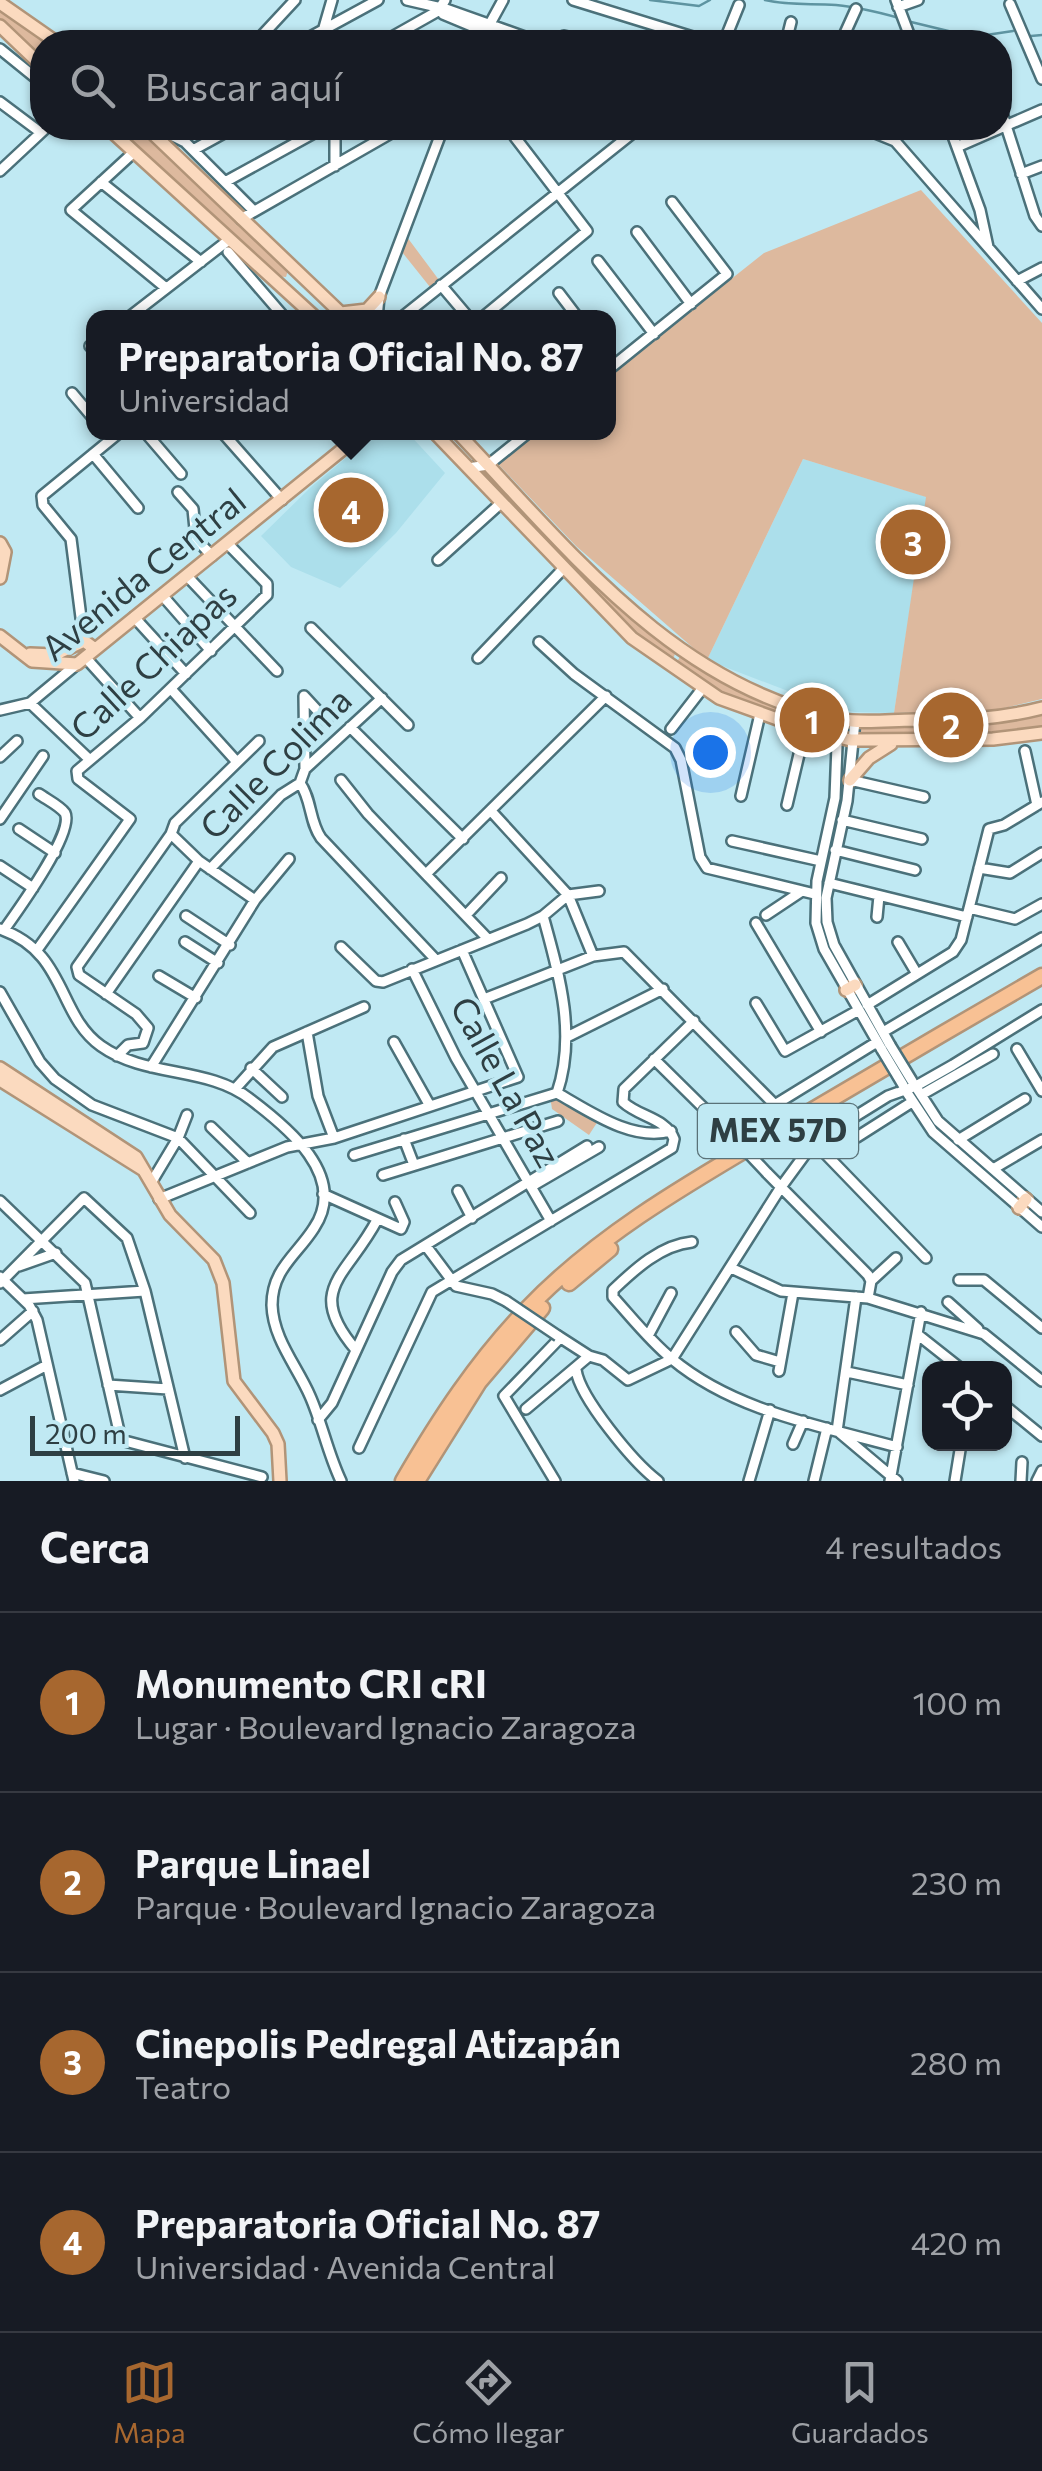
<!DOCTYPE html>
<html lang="es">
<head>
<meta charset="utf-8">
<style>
	body { margin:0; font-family:Commissioner,sans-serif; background:#242831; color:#f1f3f6 }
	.controls { position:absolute; right:30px; bottom:30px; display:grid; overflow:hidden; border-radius:20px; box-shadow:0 2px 8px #0004 }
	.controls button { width:90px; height:90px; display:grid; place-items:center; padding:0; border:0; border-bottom:2px solid #363941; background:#171b24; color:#f1f3f6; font:50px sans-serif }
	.scale { position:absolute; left:30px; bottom:25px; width:210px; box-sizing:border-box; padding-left:10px; border:5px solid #2e3f43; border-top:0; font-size:28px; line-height:35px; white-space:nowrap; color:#2e3f43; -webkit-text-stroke:8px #c0e9f3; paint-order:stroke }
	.you { position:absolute; left:710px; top:752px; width:35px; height:35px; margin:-25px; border:8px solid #fff; border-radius:50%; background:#1a73e8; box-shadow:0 0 0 15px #1a73e833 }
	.badge { display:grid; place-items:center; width:65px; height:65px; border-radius:50%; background:#a7672f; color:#fff; font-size:32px; font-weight:700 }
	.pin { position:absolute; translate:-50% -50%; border:5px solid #fff; box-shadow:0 2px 10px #0006 }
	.popup { position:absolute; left:86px; top:310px; width:530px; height:130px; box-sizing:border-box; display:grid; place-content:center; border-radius:20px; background:#171b24; filter:drop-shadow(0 2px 8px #0005); font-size:32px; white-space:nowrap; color:#9ea1a6 }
	.popup b { font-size:38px; color:#f1f3f6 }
	.popup::after { content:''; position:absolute; left:50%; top:100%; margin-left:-20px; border:20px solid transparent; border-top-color:#171b24 }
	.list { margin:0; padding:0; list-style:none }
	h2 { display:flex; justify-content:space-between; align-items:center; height:130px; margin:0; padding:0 40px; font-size:42px }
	h2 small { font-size:32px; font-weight:400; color:#9ea1a6 }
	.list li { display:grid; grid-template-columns:65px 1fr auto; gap:30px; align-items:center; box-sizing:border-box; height:180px; padding:0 40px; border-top:2px solid #363941 }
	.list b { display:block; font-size:38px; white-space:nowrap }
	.list p { margin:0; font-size:32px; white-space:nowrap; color:#9ea1a6 }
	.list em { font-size:32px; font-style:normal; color:#9ea1a6 }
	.icon { flex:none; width:55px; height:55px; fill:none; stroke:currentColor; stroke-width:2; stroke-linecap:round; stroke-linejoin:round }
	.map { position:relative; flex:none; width:1042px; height:1481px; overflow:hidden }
	.search { position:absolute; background:#171b24; box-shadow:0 2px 8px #0004; left:30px; right:30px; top:30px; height:110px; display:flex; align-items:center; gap:25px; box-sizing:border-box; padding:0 35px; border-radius:40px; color:#9ea1a6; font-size:38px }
	.sheet { height:850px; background:#171b24 }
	nav { display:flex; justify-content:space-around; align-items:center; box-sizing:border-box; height:140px; border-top:2px solid #363941; background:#171b24; font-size:28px; color:#9ea1a6 }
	nav a { display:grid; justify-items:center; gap:5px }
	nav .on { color:#a7672f }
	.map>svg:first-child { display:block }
</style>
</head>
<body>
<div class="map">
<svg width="1042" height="1481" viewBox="0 0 1042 1481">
	<rect width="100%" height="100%" fill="#c0e9f3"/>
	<!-- built -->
	<path fill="#acdfeb" d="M 377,432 L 408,433 L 445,473 L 396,533 L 340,588 L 291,567 L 261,536 L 311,487 Z
		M 803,459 L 927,497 L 894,713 L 855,712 L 832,708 L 707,660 Z"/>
	<!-- green -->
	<path fill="#ddb99e" d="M 0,11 C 17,23 36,30 54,42 L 42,42 L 42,60 L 0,22 Z
		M 116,128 L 143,128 L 232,218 L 289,267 L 286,277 L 275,276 Z
		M 921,190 L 1042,323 L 1042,699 L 996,710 L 894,713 L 926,497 L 803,459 L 707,660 L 576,546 L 498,464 L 538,433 L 608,432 L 609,376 L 764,253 Z
		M 407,237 L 439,280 L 430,287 L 402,252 Z
		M 487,466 L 682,652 L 675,654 L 671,664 L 641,641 L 476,471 Z
		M 681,655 L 715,679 L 830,723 L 830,726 L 824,730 L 711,689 L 675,665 Z
		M 1042,711 L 1042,729 L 1007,736 L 859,736 L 860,725 Z
		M 557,1095 L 600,1118 L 589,1135 L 552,1109 L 550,1096 Z"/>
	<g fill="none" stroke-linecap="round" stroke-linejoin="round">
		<!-- stream -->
		<path stroke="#5e94a1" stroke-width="2.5" d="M 650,0 L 699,6 L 710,0
			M 765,0 C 791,6 811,3 836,5 C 858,7 878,12 899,18
			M 907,21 L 973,37 L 1013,31
			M 1031,36 L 1042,35"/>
		<defs>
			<path id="minor" d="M 407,0 L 446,9 L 539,42
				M 573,0 L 709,42
				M 896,0 L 912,42
				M 1010,4 L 1042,79
				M 898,7 L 918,0
				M 443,14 L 479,29 L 493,27
				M 256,42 L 295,0
				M 301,42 L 378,0
				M 325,42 L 323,31 L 332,0
				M 383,42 L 438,11 L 445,0
				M 480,42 L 503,0
				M 549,42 L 564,36 L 592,42
				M 724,42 L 739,5
				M 786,42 L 791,22
				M 841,42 L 856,9
				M 0,49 L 42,83
				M 0,102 L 40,132
				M 1000,107 L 1035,216 L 1042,226
				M 863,128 L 895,141 L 1042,309
				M 950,128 L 980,210 L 988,247
				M 167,133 L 185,142 L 254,211
				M 959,146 L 1042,110
				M 193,150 L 233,128
				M 134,152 L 71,210 L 166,288
				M 335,166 L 335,128
				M 0,171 L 46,128
				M 1021,174 L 1042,166
				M 101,182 L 201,262
				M 225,182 L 323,128
				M 241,219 L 400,128
				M 637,232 L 691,304
				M 228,252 L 285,318
				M 598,261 L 654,334
				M 1017,281 L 1042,268
				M 441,285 L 469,318
				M 559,293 L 578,318
				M 128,318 L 230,239
				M 377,318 L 379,297 L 443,128
				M 401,318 L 639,128
				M 482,318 L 587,231 L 508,128
				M 90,346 L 94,350
				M 608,370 L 727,274 L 672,202
				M 72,393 L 94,419
				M 145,432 L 181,474
				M 222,432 L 282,500
				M 93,454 L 138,508
				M 468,468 L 488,465 L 529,432
				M 178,492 L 193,509 L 196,539 L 212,556
				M 438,560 L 501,503
				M 187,576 L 277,671
				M 162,595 L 211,651
				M 134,617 L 186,674
				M 311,628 L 408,725
				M 84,641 L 71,539 L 43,505 L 42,496 L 120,432
				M 539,642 L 574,674 L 675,748 L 681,760 L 700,857 L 707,868 L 815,894
				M 85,657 L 140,718
				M 478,658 L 563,569
				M 171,689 L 237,762
				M 30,703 L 90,760
				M 0,710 L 30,703 L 77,664
				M 838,719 L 835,798 L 817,881 L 816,923 L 824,949 L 882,1050
				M 855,721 L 847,801 L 826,898 L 827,922 L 834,945 L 890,1045
				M 350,727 L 463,839
				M 671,729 L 702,689
				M 1025,751 L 1037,805
				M 0,757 L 17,741
				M 305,769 L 304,696 L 327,721
				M 341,780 L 368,814 L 488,939
				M 850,780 L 924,797
				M 300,783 C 312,800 309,821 321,838 L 436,960
				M 741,796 L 760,714
				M 787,805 L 805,729
				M 491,811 L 568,895 L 593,956
				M 0,819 L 43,756
				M 842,820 L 922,839
				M 19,829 L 55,853
				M 732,841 L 821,861
				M 835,850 L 915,870
				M 0,866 L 33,888
				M 979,868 L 1010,873 L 1042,853
				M 210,869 L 281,795 L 300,783 L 305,769 L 382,698
				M 426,874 L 606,696
				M 829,883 L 967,917
				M 255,900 L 199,861 L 171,834 L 175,823 L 259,741
				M 969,908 L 1015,919 L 1042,904
				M 467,914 L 501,878
				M 766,915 L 802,891
				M 186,916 L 230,945
				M 543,916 C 559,974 577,1034 557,1093
				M 877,917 L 879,896
				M 756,923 L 821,1032
				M 0,929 C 67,952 57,1015 101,1046 C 146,1078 208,1066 250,1099 C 286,1126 349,1176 314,1228 C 297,1255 272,1269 272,1305 C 273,1339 297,1366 310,1396 C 322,1423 328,1454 341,1481
				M 4,930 C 16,913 75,832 65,813 C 60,806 46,799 39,794
				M 185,942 L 218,963
				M 898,942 L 917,974
				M 341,947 L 376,981 L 383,982 L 527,924 L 543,916 L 568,895 L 599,891
				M 37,950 L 130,819 L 78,779 L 77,771 L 140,718 L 267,595 L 267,584 L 227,543
				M 412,969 L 456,1058 L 551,1221
				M 159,976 L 196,998
				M 0,992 L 40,1062 L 55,1079 L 92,1105 L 178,1138 L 250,1213
				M 106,994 L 199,861
				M 484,999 L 593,956 L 624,952 L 775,1105
				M 756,1003 L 785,1051 L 859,1010
				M 867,1005 L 953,952 L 961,940 L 989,829 L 1004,825 L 1042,802
				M 307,1032 L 318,1096 L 334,1138
				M 883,1032 L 1042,938
				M 567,1037 L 663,989
				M 394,1042 L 430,1106
				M 1017,1049 L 1042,1091
				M 117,1056 L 128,1045 L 143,1043 L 148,1028 L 136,1014 L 79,975 L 77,967 L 171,834
				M 654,1059 L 730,1134
				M 151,1067 L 255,900 L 289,859
				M 251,1068 L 282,1097
				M 914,1084 L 938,1121 L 1042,1212
				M 904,1088 L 933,1132 L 1042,1227
				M 235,1089 L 273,1047 L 364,1007
				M 557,1093 C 589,1111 632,1142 671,1131
				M 921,1095 L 993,1054
				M 211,1127 L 248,1163
				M 729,1133 L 877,1042
				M 857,1137 L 912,1102
				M 404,1139 L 414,1165
				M 958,1140 L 1025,1099
				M 814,1142 L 926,1258
				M 354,1155 L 557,1093
				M 993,1169 L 1042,1140
				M 767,1173 L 868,1275 L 871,1281 L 868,1298
				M 383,1175 L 558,1121
				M 151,1183 L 178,1138 L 187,1115
				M 532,1186 L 599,1147
				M 458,1191 L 472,1218
				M 323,1194 L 401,1229 L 404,1222 L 395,1202
				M 159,1199 L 287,1147 L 334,1138 L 518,1077 L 462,950
				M 0,1201 L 85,1283 L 121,1440 L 262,1477
				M 692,1242 C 661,1245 635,1269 613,1290 L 613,1297 C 632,1318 650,1341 672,1359 C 734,1411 821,1426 897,1447
				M 426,1246 L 456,1286 L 492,1294 L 506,1301
				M 19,1266 L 56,1253
				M 731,1268 L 781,1291 L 868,1298 L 984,1334 L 1042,1381
				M 0,1277 L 29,1305 L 37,1320 L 74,1481
				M 959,1280 L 984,1280 L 1042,1328
				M 871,1281 L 896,1258
				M 0,1283 L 84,1198 L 127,1238 L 145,1291 L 185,1458
				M 23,1299 L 145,1291
				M 948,1302 L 978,1329
				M 736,1332 L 756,1355 L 780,1362
				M 917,1334 L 960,1368
				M 558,1336 L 589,1356 L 603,1360 L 628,1380 L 672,1359 L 781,1187 L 814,1142 L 888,1096 L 916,1086 L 953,1065 L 1042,1010
				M 648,1336 L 671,1293
				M 0,1340 L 33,1311
				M 356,1350 C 304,1289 347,1277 377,1220
				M 576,1370 C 580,1398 634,1463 658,1481
				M 779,1371 L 793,1293
				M 847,1372 L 908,1385
				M 108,1385 L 168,1389
				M 0,1390 L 47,1365
				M 1004,1405 L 1042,1436
				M 526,1409 L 589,1356
				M 318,1420 L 332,1403 L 392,1272 L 401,1260 L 587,1146
				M 837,1431 L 856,1297
				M 840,1433 L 897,1481
				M 793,1444 L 803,1421
				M 359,1448 L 432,1292 L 672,1148 L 674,1139 C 666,1118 639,1117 623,1102 L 624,1089 L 694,1021
				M 72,1473 L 104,1481
				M 555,1481 L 504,1396 L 560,1338
				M 749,1481 L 770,1410
				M 814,1481 L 827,1428
				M 890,1481 L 921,1312
				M 955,1481 L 961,1444
				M 1021,1481 L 1022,1462
				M 1037,1481 L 1042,1471"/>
			<path id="major" d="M 0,3 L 56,42
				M 0,26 L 42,66
				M 108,128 L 316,318
				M 147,128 L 346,318
				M 341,313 L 367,310 L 379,297
				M 434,432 L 632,638 L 719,698 L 805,729 L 851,740 L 993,739 L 1042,733
				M 457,432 C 567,547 673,686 838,719 C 862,724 890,720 914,720 C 959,721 999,719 1042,708
				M 0,543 L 5,552 L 0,578
				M 0,636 L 32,661 L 77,664 L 364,432
				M 30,654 L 54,655 L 84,641 L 95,649
				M 850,780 L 869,758 L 891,744
				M 846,990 L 855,985
				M 0,1068 L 136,1157 L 170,1215 L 214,1260 L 223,1283 L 234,1381 L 273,1433 L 278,1444 L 280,1481
				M 0,1080 L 142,1169
				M 1019,1208 L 1026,1199"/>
			<path id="highway" d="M 569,1283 L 610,1249
				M 403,1481 C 439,1419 477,1361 527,1309 C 596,1237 682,1187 767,1137 C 858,1083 950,1029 1042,976
				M 417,1481 L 479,1382 L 542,1308"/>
		</defs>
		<!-- minor casing -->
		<use href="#minor" stroke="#4b717a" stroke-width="14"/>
		<!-- major casing -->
		<use href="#major" stroke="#b19478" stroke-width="16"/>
		<!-- highway casing -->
		<use href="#highway" stroke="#b19478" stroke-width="19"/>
		<!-- minor -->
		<use href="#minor" stroke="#fff" stroke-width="9"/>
		<!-- major -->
		<use href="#major" stroke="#fbdabf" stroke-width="11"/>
		<!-- highway -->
		<use href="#highway" stroke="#f8c194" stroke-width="14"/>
		<defs>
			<path id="minor-bridge" d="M 890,1045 L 912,1081
				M 882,1050 L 903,1085
				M 735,1139 L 767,1173
				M 506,1301 L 558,1336"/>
		</defs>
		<!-- minor-bridge casing -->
		<use href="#minor-bridge" stroke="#4b717a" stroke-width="14" stroke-linecap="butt"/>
		<!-- minor-bridge -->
		<use href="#minor-bridge" stroke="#fff" stroke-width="9"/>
	</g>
	<g text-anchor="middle" stroke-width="8" stroke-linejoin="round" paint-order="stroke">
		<!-- shield labels -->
		<rect fill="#c0e9f3" stroke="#5a7278" stroke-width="2.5" x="698" y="1104" width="160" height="54" rx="8"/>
		<g font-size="32" font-weight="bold" fill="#2e3f43">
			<text x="778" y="1142">MEX 57D</text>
		</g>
		<!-- street labels -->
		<g font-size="35" fill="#2e3f43" stroke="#c0e9f3">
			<text transform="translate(144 575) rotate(-39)" y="12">Avenida Central</text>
			<text transform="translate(154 662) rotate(-43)" y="12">Calle Chiapas</text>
			<text transform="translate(276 764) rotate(-45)" y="12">Calle Colima</text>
			<text transform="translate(505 1082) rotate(61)" y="12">Calle La Paz</text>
		</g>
	</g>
</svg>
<div class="controls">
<button><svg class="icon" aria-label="locate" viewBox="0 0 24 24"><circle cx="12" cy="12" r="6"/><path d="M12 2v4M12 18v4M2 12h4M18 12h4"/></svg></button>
</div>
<div class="scale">200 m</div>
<div class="you"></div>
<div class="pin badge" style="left:812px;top:720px">1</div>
<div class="pin badge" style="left:951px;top:725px">2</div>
<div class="pin badge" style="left:913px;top:542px">3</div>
<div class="pin badge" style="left:351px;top:510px">4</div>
<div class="popup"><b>Preparatoria Oficial No. 87</b>Universidad</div>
<div class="search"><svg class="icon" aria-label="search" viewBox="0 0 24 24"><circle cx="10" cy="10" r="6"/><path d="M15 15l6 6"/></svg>Buscar aquí</div>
</div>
<section class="sheet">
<h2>Cerca<small>4 resultados</small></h2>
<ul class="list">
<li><span class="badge">1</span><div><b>Monumento CRI cRI</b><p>Lugar · Boulevard Ignacio Zaragoza</p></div><em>100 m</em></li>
<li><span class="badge">2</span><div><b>Parque Linael</b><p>Parque · Boulevard Ignacio Zaragoza</p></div><em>230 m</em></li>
<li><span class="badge">3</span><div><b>Cinepolis Pedregal Atizapán</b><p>Teatro</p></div><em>280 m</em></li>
<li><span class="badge">4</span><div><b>Preparatoria Oficial No. 87</b><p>Universidad · Avenida Central</p></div><em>420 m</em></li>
</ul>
</section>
<nav>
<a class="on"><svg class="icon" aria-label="map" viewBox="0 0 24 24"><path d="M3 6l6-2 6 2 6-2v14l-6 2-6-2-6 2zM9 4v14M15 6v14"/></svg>Mapa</a>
<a><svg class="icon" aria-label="directions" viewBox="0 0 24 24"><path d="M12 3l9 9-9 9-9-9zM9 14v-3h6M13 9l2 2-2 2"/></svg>Cómo llegar</a>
<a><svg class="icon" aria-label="saved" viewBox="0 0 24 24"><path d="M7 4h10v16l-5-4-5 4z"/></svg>Guardados</a>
</nav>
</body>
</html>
